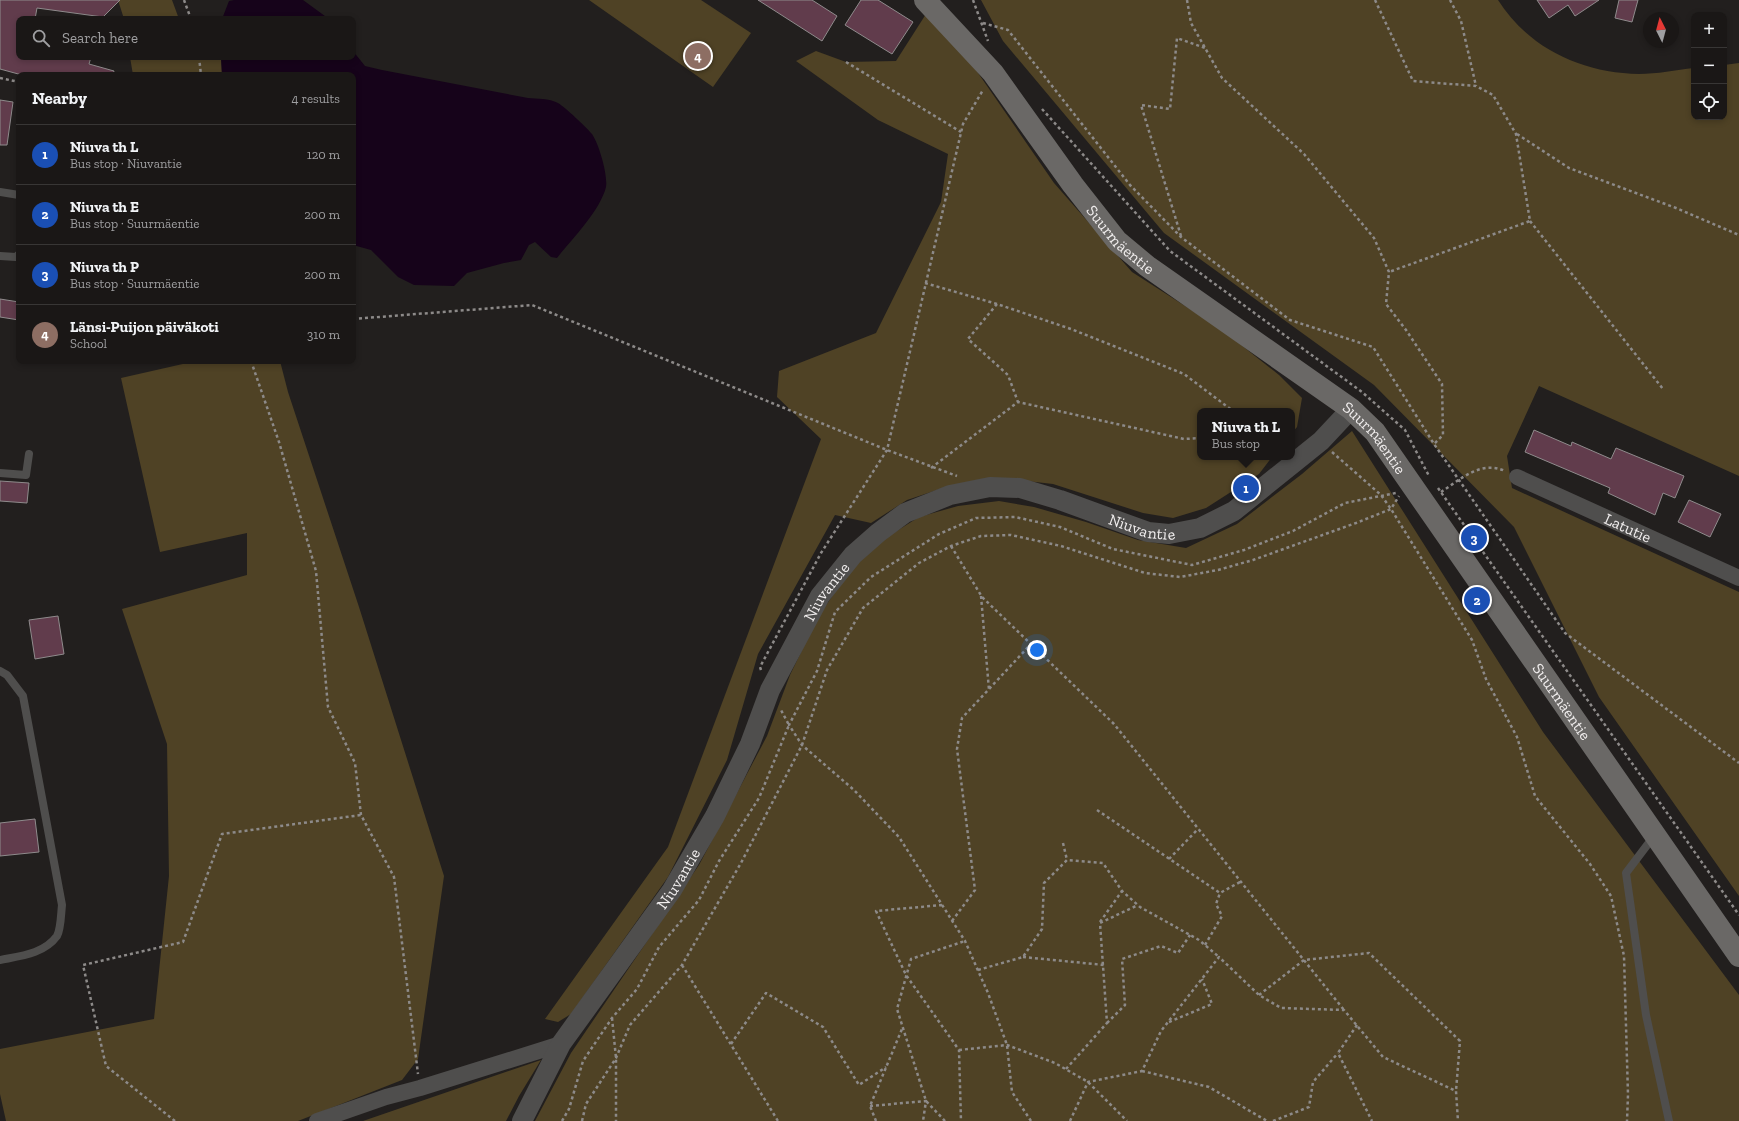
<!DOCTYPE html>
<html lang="en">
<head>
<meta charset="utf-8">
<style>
	body { margin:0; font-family:"Zilla Slab",serif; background:#272423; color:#f1f3f6 }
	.controls { position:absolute; right:12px; top:12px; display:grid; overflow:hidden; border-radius:8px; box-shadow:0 2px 6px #0003 }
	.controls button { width:36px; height:36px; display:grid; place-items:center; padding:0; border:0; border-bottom:1px solid #383635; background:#1a1716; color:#f1f3f6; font:20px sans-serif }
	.compass { position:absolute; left:1643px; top:12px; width:36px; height:36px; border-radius:50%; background:#1a1716; box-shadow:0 2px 6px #0003; rotate:354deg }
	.you { position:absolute; left:1037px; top:650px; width:14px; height:14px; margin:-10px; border:3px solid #fff; border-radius:50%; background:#1a73e8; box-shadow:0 0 0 6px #1a73e833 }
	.badge { display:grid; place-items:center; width:26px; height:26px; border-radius:50%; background:#ea580c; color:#fff; font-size:13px; font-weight:700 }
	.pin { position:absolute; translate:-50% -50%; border:2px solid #fff; box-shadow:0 1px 4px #0006 }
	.popup { position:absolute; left:1197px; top:408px; width:98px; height:52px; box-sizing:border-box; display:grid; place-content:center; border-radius:8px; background:#1a1716; filter:drop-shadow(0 1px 3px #0005); font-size:13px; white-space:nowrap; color:#9f9fa1 }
	.popup b { font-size:15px; color:#f1f3f6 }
	.popup::after { content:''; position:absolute; left:50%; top:100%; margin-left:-8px; border:8px solid transparent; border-top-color:#1a1716 }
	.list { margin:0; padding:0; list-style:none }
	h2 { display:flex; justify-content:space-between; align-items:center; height:52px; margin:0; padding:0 16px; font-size:17px }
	h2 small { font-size:13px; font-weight:400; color:#9f9fa1 }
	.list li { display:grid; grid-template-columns:26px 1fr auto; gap:12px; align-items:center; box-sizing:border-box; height:60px; padding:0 16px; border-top:1px solid #383635 }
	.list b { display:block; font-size:15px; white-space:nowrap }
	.list p { margin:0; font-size:13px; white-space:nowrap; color:#9f9fa1 }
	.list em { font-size:13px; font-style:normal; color:#9f9fa1 }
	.icon { flex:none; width:22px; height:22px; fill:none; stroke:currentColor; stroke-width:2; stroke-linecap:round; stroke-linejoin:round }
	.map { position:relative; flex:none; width:1739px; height:1121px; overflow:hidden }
	.search { position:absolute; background:#1a1716; box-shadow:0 2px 6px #0003; left:16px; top:16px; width:340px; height:44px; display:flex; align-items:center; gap:10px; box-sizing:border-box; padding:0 14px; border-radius:8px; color:#9f9fa1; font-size:15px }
	.panel { position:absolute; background:#1a1716; box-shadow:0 2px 6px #0003; left:16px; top:72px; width:340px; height:292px; border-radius:8px }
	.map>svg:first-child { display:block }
</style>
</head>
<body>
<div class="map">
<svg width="1739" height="1121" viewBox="0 0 1739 1121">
	<rect width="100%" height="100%" fill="#221f1e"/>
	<!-- green -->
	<path fill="#4f4225" d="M 118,0 L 172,0 L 179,19 L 124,19 Z
		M 589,0 L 701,0 L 751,33 L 713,87 Z
		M 981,0 L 1498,0 C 1529,49 1583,73 1639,74 C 1657,74 1676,70 1694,68 L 1694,117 L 1724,117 L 1724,65 L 1739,63 L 1739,476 L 1539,386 L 1507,456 L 1512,488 L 1739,592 L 1739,896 L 1599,697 L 1514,527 L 1374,385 L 1164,233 L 1003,41 Z
		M 926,14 L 976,70 L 1054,183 L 1132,272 L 1221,329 L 1279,375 L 1302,398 L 1297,427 L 1292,433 L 1292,411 L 1200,411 L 1200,457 L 1272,457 L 1259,474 L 1206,508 L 1173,518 L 1143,513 L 1053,484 L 1000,478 L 946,487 L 907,500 L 871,523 L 835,515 L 758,654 L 727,760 L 668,877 L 571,1014 L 558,1022 L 545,1019 L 668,847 L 821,439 L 777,397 L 779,371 L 876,333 L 941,202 L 948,154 L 878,120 L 796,61 L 816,51 L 846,62 L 896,61 Z
		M 130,57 L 221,57 L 222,75 L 133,75 Z
		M 196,361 L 280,361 L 288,392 L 359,607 L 444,876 L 418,1059 L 402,1080 L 298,1121 L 6,1121 L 0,1094 L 0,1049 L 154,1019 L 169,876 L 167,744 L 122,609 L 247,575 L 247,533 L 160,552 L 121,378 Z
		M 1352,431 L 1543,732 L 1739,995 L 1739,1121 L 535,1121 L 571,1053 L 699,865 L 767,736 L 790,675 L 818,617 L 848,573 L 881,541 L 919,517 L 958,506 L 999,501 L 1034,507 L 1086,522 L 1138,540 L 1186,548 L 1237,524 L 1302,474 Z
		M 541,1060 L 519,1096 L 506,1121 L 363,1121 Z"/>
	<!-- water -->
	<path fill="#16031a" d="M 234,0 L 303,0 L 329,19 L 222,19 L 229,1 Z
		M 353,51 L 365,66 L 382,70 L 528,98 C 537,99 549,98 558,103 C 566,108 585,126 592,134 C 599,144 608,175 606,187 C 600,211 572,239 557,258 L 551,257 L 535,242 L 529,245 L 521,260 L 504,263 L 467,273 L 454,286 L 414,285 L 398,277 L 371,250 L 353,245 L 353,75 L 222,75 L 221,57 L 353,57 Z"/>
	<!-- building -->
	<path fill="#613c4c" stroke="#8f8b8c" d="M 0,0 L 120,0 L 103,17 L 37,8 L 35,19 L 19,19 L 19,57 L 91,57 L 89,64 L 114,71 L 113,75 L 22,75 L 0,69 Z
		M 758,0 L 812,0 L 837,16 L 822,41 Z
		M 861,0 L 878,0 L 913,22 L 892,54 L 845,25 Z
		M 1537,0 L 1599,0 L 1575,16 L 1568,5 L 1549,18 Z
		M 1619,0 L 1638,0 L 1632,22 L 1615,18 Z
		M 0,100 L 13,102 L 7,145 L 0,145 Z
		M 0,299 L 19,302 L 19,320 L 0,317 Z
		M 1534,430 L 1571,446 L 1572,442 L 1611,459 L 1616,448 L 1684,476 L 1675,498 L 1663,493 L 1655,515 L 1608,493 L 1610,488 L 1525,452 Z
		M 0,481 L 29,483 L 27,503 L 0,501 Z
		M 1689,500 L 1721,514 L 1710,537 L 1678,522 Z
		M 58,616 L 64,654 L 35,659 L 29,620 Z
		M 35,819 L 39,852 L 0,856 L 0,823 Z"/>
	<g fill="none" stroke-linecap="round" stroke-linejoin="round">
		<!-- path -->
		<path stroke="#8d8a89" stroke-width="2.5" stroke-dasharray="3 3" stroke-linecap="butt" d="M 184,0 L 191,19
			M 973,0 L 988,41
			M 1187,0 L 1191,23 L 1222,78 L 1304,154 L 1374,238 L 1389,272 L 1386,304 L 1406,330 L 1442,384 L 1443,435 L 1434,444
			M 1375,0 L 1413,81 L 1476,86 L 1493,95 L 1516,134 L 1530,221 L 1389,272
			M 1450,0 L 1461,21 L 1476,86
			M 983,23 L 1008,30 L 1130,185 L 1181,237 L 1290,320 L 1373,347 L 1434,444 L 1565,633 L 1739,763
			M 199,57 L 201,75
			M 846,62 L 961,132
			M 0,78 L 19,82
			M 1042,109 L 1170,251 L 1362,392 L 1405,430 L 1429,476
			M 1517,134 L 1569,168 L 1676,208 L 1739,235
			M 1530,221 L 1663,389
			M 1181,236 L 1141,105 L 1170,109 L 1177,38 L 1205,48
			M 925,283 L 997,304 L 1071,329 L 1184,374 L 1233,411
			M 997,304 L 968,339 L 1008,375 L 1018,402
			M 353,319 L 532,305 L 887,450 L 957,476
			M 251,361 L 279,442 L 316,571 L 328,707 L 355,763 L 361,815 L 394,877 L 418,1074
			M 1332,452 L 1381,495 L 1391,509 L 1472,640 L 1486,679 L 1517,737 L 1535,796 L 1590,864 L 1611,896 L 1624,956 L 1628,1095 L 1627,1121
			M 931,468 L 1018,402 L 1184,439 L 1200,438
			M 1438,488 L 1739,915
			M 1441,492 C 1461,479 1481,460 1505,471
			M 951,546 L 982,597 L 1114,724 L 1344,1010
			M 981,596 L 989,690
			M 761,670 L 760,667 L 821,553 L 887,450 L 963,124 L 983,90
			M 1097,810 L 1220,893 L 1240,882
			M 1063,843 L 1067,860
			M 1169,859 L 1198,829
			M 942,905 L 876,911 L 906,975 L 959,1050 L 961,1121
			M 952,921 L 975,890 L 957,749 L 962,718 L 1031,644
			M 1100,922 L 1122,891
			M 1205,945 L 1222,916 L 1216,904 L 1220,893
			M 1023,957 L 1104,965
			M 682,965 L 778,1121
			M 978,970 L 1023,957 L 1042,929 L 1044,883 L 1067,860 L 1103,863 L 1122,891 L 1140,907 L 1199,940 L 1219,957
			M 1259,995 L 1304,960 L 1369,953 L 1460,1041 L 1456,1091
			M 612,1018 L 616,1058 L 616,1121
			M 1169,1022 L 1212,1004 L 1202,979
			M 1107,1023 L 1125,1005 L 1122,959 L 1161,946 L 1178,953 L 1190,935
			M 1357,1025 L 1338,1053 L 1372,1121
			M 731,1044 L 766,993 L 823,1027 L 859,1085 L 886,1067
			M 959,1050 L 1007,1045 L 1055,1063 L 1088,1082 L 1127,1121
			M 1066,1069 L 1107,1023 L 1100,923 L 1138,905
			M 1142,1071 L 1209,1087 L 1267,1121
			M 870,1106 L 926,1101 L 923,1121
			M 175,1121 L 106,1066 L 83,965 L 183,942 L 222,834 L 361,815
			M 562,1121 L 569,1109 L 583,1061 L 612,1018 L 637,989 L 659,947 L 699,900 L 719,861 L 759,798 L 789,725 L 781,710
			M 582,1121 L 586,1104 L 616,1058 L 630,1025 L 682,965 L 741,863 L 802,745 L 827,670 L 863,608 L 919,563 L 951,546 L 981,536 L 1011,535 L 1061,546 L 1145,573 L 1180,577 L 1218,570 L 1253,560 L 1356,523 L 1391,509 L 1399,496
			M 876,1121 L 870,1106 L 902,1029
			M 945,1121 L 926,1101 L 897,1009 L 911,959 L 965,941
			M 1031,1121 L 1012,1092 L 1007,1045 L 988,993 L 965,941 L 899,837 L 854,790 L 802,745 L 789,725 L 817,671 L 835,612 L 871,577 L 939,534 L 976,518 L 1015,517 L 1060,527 L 1113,549 L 1192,565 L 1244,550 L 1293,531 L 1345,503 L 1396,493
			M 1070,1121 L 1088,1082 L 1142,1071 L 1161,1031 L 1219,957 L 1259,995 L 1281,1008 L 1344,1010 L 1383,1057 L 1456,1091 L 1458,1121
			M 1273,1121 L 1309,1107 L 1313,1082 L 1338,1053"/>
		<!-- service -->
		<path stroke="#4f4e4d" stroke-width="8" d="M 0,192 L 19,195
			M 0,256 L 16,257 L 19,254
			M 0,473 L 26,475 L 29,454
			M 0,671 L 7,675 L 23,696 L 62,905 C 61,913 61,929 57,936 C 44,954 20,956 0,960
			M 1654,836 L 1626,873 L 1646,1015 L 1669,1121"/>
		<!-- minor -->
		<g stroke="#4f4e4d" stroke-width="16">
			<path id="s1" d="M 1517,477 L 1739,578"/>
			<path d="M 317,1121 L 386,1097 L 420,1088 L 561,1044"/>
		</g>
		<!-- tertiary -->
		<path stroke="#4f4e4d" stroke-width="20" id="s2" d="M 522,1121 L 561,1044 L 672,890 L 715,816 L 750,744 L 770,690 L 820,596 L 853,555 L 878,533 L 905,513 L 950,495 L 990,487 L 1020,488 L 1060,500 L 1148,532 L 1169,534 L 1200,528 L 1234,511 L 1321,441 L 1351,409"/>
		<!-- secondary -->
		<path stroke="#6a6866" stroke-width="22" id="s3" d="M 925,0 L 993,73 L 1073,185 L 1117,241 L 1147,266 L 1351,409 L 1375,432 L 1739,956"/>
	</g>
	<g text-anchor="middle" stroke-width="4" stroke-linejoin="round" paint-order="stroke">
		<!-- street labels -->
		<g font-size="16" fill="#f0eded" stroke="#0a0909">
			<text dy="6" stroke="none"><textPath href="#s3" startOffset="310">Suurmäentie</textPath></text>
			<text dy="6" stroke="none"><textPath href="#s3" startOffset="634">Suurmäentie</textPath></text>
			<text dy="6" stroke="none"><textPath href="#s2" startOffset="973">Niuvantie</textPath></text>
			<text dy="6" stroke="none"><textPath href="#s1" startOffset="122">Latutie</textPath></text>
			<text dy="6" stroke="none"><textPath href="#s2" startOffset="613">Niuvantie</textPath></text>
			<text dy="6" stroke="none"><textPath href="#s3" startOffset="958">Suurmäentie</textPath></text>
			<text dy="6" stroke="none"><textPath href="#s2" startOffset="289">Niuvantie</textPath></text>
		</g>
	</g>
</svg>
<div class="controls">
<button>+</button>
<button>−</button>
<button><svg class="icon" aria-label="locate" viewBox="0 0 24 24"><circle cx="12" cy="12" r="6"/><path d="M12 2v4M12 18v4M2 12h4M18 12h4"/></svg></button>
</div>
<svg class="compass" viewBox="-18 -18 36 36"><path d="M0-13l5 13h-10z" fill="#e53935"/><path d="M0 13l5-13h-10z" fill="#9f9fa1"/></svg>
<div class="you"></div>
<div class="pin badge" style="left:1246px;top:488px;background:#1a4fb4">1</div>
<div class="popup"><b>Niuva th L</b>Bus stop</div>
<div class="pin badge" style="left:1477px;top:600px;background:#1a4fb4">2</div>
<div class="pin badge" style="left:1474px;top:538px;background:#1a4fb4">3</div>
<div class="pin badge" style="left:698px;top:56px;background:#8d6e63">4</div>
<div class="search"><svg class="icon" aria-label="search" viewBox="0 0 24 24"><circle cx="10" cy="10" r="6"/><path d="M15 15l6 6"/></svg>Search here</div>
<section class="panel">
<h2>Nearby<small>4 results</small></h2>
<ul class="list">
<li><span class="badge" style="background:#1a4fb4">1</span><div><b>Niuva th L</b><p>Bus stop · Niuvantie</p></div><em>120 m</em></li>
<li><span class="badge" style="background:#1a4fb4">2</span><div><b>Niuva th E</b><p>Bus stop · Suurmäentie</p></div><em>200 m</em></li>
<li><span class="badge" style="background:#1a4fb4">3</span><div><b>Niuva th P</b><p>Bus stop · Suurmäentie</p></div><em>200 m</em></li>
<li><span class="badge" style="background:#8d6e63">4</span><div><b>Länsi-Puijon päiväkoti</b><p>School</p></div><em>310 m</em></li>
</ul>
</section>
</div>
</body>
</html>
